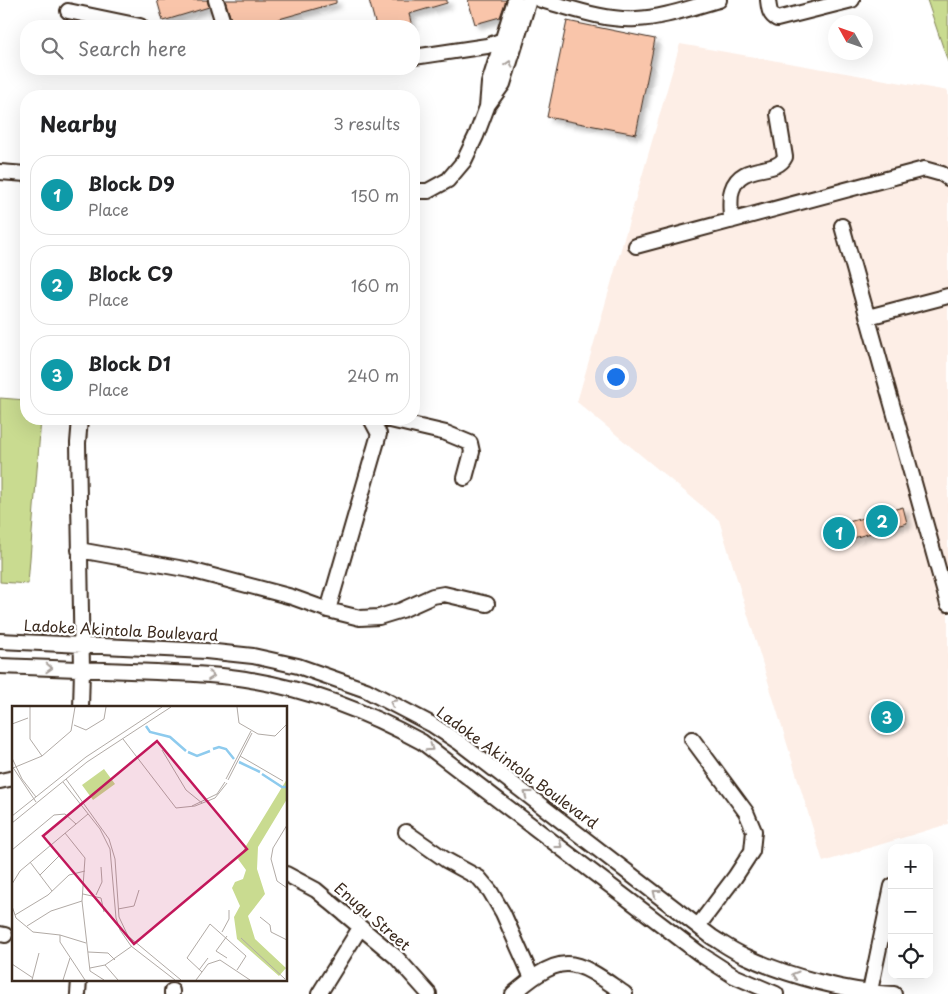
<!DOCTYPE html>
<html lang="en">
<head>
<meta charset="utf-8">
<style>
	body { margin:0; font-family:"Playpen Sans",sans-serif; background:#f2f2f2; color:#202124 }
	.controls { position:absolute; right:15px; bottom:15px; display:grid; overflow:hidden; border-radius:10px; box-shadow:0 5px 20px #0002 }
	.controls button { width:45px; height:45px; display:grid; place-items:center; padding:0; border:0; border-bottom:1px solid #e0e0e0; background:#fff; color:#202124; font:25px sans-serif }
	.compass { position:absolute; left:828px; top:15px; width:45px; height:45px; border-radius:50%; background:#fff; box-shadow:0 5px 20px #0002; rotate:310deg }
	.you { position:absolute; left:615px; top:376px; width:18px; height:18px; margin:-12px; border:4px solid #fff; border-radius:50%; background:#1a73e8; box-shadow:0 0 0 8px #1a73e833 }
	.badge { display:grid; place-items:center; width:32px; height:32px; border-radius:50%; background:#ea580c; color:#fff; font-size:16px; font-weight:700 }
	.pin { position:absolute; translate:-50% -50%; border:2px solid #fff; box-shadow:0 1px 5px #0006 }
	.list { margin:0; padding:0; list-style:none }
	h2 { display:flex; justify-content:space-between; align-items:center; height:65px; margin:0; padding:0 20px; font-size:21px }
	h2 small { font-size:16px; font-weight:400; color:#757577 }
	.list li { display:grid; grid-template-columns:32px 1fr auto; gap:15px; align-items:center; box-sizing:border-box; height:80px; margin:0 10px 10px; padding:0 10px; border:1px solid #e0e0e0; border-radius:20px }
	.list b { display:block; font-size:19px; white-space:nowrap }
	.list p { margin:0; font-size:16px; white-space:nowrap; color:#757577 }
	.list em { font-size:16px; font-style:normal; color:#757577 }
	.icon { flex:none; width:28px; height:28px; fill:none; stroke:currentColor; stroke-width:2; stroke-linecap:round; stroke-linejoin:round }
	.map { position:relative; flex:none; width:948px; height:994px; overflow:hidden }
	.search { position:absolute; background:#fff; box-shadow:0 5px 20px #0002; left:20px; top:20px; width:400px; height:55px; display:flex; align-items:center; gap:12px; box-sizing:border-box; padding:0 18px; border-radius:20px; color:#757577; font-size:19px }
	.panel { position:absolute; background:#fff; box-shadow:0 5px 20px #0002; left:20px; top:90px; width:400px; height:335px; border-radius:20px }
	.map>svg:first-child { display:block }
</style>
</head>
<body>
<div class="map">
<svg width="948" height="994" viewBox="0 0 948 994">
	<defs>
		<filter id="shadow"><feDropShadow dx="4.5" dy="4.5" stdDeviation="2.5" flood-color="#0004"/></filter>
	</defs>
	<rect width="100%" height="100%" fill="#fff"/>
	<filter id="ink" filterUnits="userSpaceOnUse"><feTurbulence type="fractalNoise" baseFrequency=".02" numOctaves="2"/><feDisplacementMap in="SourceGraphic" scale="10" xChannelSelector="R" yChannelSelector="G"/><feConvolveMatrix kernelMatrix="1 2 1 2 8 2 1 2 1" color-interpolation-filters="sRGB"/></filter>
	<g filter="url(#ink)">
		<!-- built -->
		<path fill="#fdeee6" d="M 680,44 L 948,91 L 948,824 L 823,862 L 719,520 L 577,402 Z"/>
		<!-- green -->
		<path fill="#c9db90" stroke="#828257" d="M 927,0 L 948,0 L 948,62 Z
			M 0,398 L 26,400 L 26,419 L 41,419 L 28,584 L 0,582 Z"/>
		<!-- building -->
		<path fill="#f9c5aa" stroke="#3b2a1e" filter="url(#shadow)" d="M 157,0 L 207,0 L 209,7 L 163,21 Z
			M 225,0 L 336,0 L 336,3 L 254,26 L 233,26 Z
			M 369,0 L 447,0 L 447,3 L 409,14 L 412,26 L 376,26 Z
			M 468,0 L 506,0 L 500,17 L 475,24 Z
			M 567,21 L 655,39 L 636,134 L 547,117 Z
			M 903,507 L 907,523 L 828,545 L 823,529 Z
			M 897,705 L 902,722 L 876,730 L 871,712 Z"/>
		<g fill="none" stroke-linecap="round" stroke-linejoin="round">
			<defs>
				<path id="minor" d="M 216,0 L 224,26
					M 541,0 C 571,8 605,21 636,19 C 664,18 692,7 719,0
					M 768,0 C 769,8 769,15 777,19 L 852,0
					M 68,11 L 140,26
					M 414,57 L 487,46 L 508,38
					M 487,106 L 503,84 L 529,0
					M 0,172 L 26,174
					M 414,191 L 428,191 L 448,180 L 464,161 L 476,136 L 487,107 L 489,83 L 515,0
					M 731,221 C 731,211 729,199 732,190 C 741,161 776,176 785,157 L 778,114
					M 842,226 L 948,604
					M 636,246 L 924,169 L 942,174 L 948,178
					M 868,317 L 948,296
					M 80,419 L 78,443 L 82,669 L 81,708
					M 386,419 L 446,433 L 470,443 L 472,452 L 465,478
					M 79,550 L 190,570 L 292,597 L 328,610 L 360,618 L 379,617 L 402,610 L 433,596 L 444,594 L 487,604
					M 328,610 L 379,434 L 371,419
					M 0,641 L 206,651 L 253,656 L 298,666 L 366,690 L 431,724 L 460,743 L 712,937 C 722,943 733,951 745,956 C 787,976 848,992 894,994
					M 0,666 C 52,668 104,670 156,672 C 188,674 220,674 251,680 C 311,690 369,713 422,742 L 700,954 L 734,976 L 776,994
					M 692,739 L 746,812 L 754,831 L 752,851 L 735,877 L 698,926
					M 0,781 L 14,778
					M 406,832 L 446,860 L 479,878 L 490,891 L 503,913 L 532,978
					M 286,874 L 316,890 L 396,957 L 429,994
					M 0,934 L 5,935
					M 172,991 L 172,994
					M 870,991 L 892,886
					M 78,994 L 79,980
					M 319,994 L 360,928
					M 513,994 C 527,982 548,964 567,964 C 586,964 610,984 625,994"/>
			</defs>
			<!-- minor casing -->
			<use href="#minor" stroke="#3b2a1e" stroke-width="18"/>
			<!-- minor -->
			<use href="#minor" stroke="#fff" stroke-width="14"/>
		</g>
		<!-- one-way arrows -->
		<defs><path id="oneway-chevron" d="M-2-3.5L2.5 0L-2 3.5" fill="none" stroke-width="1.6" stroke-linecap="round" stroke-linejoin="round" transform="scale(1.25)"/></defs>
		<g stroke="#a79f9a">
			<use href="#oneway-chevron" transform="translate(509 64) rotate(-73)"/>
			<use href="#oneway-chevron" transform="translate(49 668) rotate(2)"/>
			<use href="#oneway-chevron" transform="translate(211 676) rotate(5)"/>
			<use href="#oneway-chevron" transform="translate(393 703) rotate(-153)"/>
			<use href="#oneway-chevron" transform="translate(430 748) rotate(35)"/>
			<use href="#oneway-chevron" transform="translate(527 794) rotate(-143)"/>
			<use href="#oneway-chevron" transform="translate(559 845) rotate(37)"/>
			<use href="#oneway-chevron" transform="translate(656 893) rotate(-142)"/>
			<use href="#oneway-chevron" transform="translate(795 975) rotate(-163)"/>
		</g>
	</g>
	<g text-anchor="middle" stroke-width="4.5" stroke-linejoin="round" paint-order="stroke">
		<!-- street labels -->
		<g font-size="15" fill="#3b2a1e" stroke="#fff">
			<text transform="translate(121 631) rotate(3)" y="5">Ladoke Akintola Boulevard</text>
			<text transform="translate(517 768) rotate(36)" y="5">Ladoke Akintola Boulevard</text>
			<text transform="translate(372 917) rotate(41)" y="5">Enugu Street</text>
		</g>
	</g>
	<!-- overview -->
	<g transform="translate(12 706)">
		<rect width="275" height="275" fill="#fff"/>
		<path d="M 92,63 L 103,78 L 81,94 L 70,79 ZM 275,73 L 275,93 L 246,141 L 245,163 L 253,188 L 236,210 L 243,233 L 274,262 L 267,270 L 225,233 L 222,211 L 228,200 L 220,182 L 223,176 L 231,173 L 234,164 L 226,153 Z" fill="#c9db90"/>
		<path fill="none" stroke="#8ecbee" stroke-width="2.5" d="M 134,20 L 138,26 L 158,31 L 174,45M 201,43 L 207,41 L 214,43 L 222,53M 176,46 L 185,50 L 198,45M 227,56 L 248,66M 250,68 L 270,81 L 275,81"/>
		<path fill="none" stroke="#b1aaa5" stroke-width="1" d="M 18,1 L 18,33 L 30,50M 225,1 L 227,17 L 246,28 L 263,30 L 275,18M 0,18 L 16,12M 62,19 L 74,24 L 92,13 L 94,1M 111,33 L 164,102 L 183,100 L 203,92 L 215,77M 150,44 L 174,84 L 190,97M 228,50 L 271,75M 0,52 L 10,73 L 24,91M 0,60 L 24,96M 1,62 L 30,50 L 59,25 L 63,1M 54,73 L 97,133 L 103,153 L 107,211 L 116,230 L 169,274M 214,73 L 239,25M 216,74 L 240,27M 51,76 L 88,123 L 98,143 L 104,212 L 108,224 L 119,240 L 163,274M 180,100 L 205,88 L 213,76M 0,110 L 74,51 L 150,1M 0,117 L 75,56 L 159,1M 275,119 L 261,142 L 259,153 L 265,175 L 275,182M 53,127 L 73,152 L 70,195 L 78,265 L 92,274M 0,144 L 42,109 L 53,108 L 64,118M 18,156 L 40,185M 28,169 L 48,149M 0,178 L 8,165 L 76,108M 71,188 L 89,192 L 92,206M 84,189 L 90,176 L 89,161M 0,200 L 4,212 L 21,226 L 48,229 L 74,237M 106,203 L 122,200 L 127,184M 3,209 L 36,189 L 57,169 L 73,165M 248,211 L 258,219 L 259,226 L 275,234M 15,220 L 39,205 L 70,195M 210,226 L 217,213 L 217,204M 48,229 L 48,236 L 73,274M 215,230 L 204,245 L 215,252M 229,232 L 273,273M 76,246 L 96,247 L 103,254M 0,258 L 21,272M 93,259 L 106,274M 78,262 L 93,259 L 120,240M 187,264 L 196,252M 190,266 L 175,252 L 198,218 L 234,250 L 225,264M 20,274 L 27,247M 51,274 L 58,252M 184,274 L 196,258 L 208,254 L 238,274"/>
		<path fill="#c2185b" fill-opacity="0.15" stroke="#c2185b" stroke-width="2.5" d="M 145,35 L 235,143 L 122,238 L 31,130 Z"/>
		<rect width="275" height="275" fill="none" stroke="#3b2a1e" stroke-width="2.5"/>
	</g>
</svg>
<div class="controls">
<button>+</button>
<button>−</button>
<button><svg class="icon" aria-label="locate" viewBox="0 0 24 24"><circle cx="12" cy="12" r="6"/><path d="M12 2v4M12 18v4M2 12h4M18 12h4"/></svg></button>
</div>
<svg class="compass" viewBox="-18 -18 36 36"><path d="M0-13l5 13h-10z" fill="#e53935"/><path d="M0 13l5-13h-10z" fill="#757577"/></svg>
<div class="you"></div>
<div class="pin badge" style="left:839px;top:533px;background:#0f9aa8">1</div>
<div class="pin badge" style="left:882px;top:521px;background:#0f9aa8">2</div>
<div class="pin badge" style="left:887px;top:717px;background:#0f9aa8">3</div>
<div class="search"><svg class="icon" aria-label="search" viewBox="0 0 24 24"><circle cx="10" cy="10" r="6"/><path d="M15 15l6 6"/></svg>Search here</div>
<section class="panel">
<h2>Nearby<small>3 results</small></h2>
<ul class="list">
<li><span class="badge" style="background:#0f9aa8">1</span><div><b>Block D9</b><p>Place</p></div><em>150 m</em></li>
<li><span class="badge" style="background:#0f9aa8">2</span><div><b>Block C9</b><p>Place</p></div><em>160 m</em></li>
<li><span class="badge" style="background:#0f9aa8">3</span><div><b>Block D1</b><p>Place</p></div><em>240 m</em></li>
</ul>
</section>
</div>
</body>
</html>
